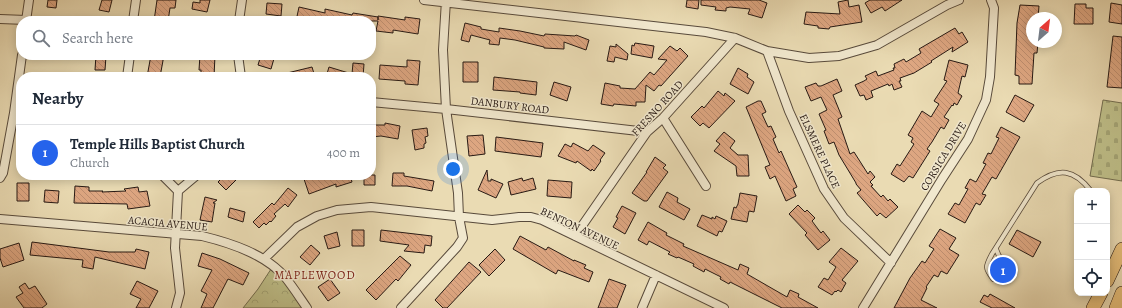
<!DOCTYPE html>
<html lang="en">
<head>
<meta charset="utf-8">
<style>
	body { margin:0; font-family:Alegreya,serif; background:#f6f6f7; color:#1f2937 }
	.controls { position:absolute; right:12px; bottom:12px; display:grid; overflow:hidden; border-radius:8px; box-shadow:0 2px 10px #0003 }
	.controls button { width:36px; height:36px; display:grid; place-items:center; padding:0; border:0; border-bottom:1px solid #e0e1e3; background:#fff; color:#1f2937; font:20px sans-serif }
	.compass { position:absolute; left:1026px; top:12px; width:36px; height:36px; border-radius:50%; background:#fff; box-shadow:0 2px 10px #0003; rotate:28deg }
	.you { position:absolute; left:453px; top:169px; width:14px; height:14px; margin:-10px; border:3px solid #fff; border-radius:50%; background:#1a73e8; box-shadow:0 0 0 6px #1a73e833 }
	.badge { display:grid; place-items:center; width:26px; height:26px; border-radius:50%; background:#2563eb; color:#fff; font-size:13px; font-weight:700 }
	.pin { position:absolute; translate:-50% -50%; border:2px solid #fff; box-shadow:0 1px 4px #0006 }
	.list { margin:0; padding:0; list-style:none }
	h2 { display:flex; justify-content:space-between; align-items:center; height:52px; margin:0; padding:0 16px; font-size:17px }
	h2 small { font-size:13px; font-weight:400; color:#747a83 }
	.list li { display:grid; grid-template-columns:26px 1fr auto; gap:12px; align-items:center; box-sizing:border-box; height:56px; padding:0 16px; border-top:1px solid #e0e1e3 }
	.list b { display:block; font-size:15px; white-space:nowrap }
	.list p { margin:0; font-size:13px; white-space:nowrap; color:#747a83 }
	.list em { font-size:13px; font-style:normal; color:#747a83 }
	.icon { flex:none; width:22px; height:22px; fill:none; stroke:currentColor; stroke-width:2; stroke-linecap:round; stroke-linejoin:round }
	.map { position:relative; flex:none; width:1122px; height:308px; overflow:hidden }
	.search { position:absolute; background:#fff; box-shadow:0 2px 10px #0003; left:16px; top:16px; width:360px; height:44px; display:flex; align-items:center; gap:10px; box-sizing:border-box; padding:0 14px; border-radius:16px; color:#747a83; font-size:15px }
	.panel { position:absolute; background:#fff; box-shadow:0 2px 10px #0003; left:16px; top:72px; width:360px; height:108px; border-radius:16px }
	.map>svg:first-child { display:block }
</style>
</head>
<body>
<div class="map">
<svg width="1122" height="308" viewBox="0 0 1122 308">
	<defs>
		<pattern id="forest-crowns" width="20" height="18" patternUnits="userSpaceOnUse"><rect width="20" height="18" fill="#bebe88"/><path d="M2 6a3 3 0 1 1 6 0M12 15a3 3 0 1 1 6 0" fill="none" stroke="#a3a374"/></pattern>
		<pattern id="cemetery-stones" width="16" height="16" patternUnits="userSpaceOnUse"><rect width="16" height="16" fill="#bebe88"/><path d="M2 7V4a2 2 0 0 1 4 0v3zM10 15v-3a2 2 0 0 1 4 0v3z" fill="#a3a374"/></pattern>
		<pattern id="building-back-hatch" width="6" height="6" patternUnits="userSpaceOnUse"><rect width="6" height="6" fill="#dda681"/><path d="M-1 5l2 2M0 0l6 6M5-1l2 2" fill="none" stroke="#be8e6f"/></pattern>
	</defs>
	<rect width="100%" height="100%" fill="#eadbb3"/>
	<filter id="stains"><feTurbulence type="fractalNoise" baseFrequency=".005" numOctaves="4"/><feColorMatrix values="0 0 0 0 .2 0 0 0 0 .09 0 0 0 0 .02 0 0 0 .5 -.17"/></filter>
	<radialGradient id="worn" r=".72"><stop offset=".6" stop-color="#630" stop-opacity="0"/><stop offset="1" stop-color="#630" stop-opacity=".3"/></radialGradient>
	<!-- forest -->
	<path fill="url(#forest-crowns)" stroke="#726c4e" d="M 273,266 L 307,308 L 243,308 L 258,289 Z"/>
	<!-- cemetery -->
	<path fill="url(#cemetery-stones)" stroke="#726c4e" d="M 1103,100 L 1122,103 L 1122,181 L 1090,176 Z"/>
	<!-- building -->
	<path fill="url(#building-back-hatch)" stroke="#271913" d="M 48,0 L 57,0 L 56,8 L 47,7 Z
		M 102,0 L 112,0 L 109,12 L 99,10 Z
		M 157,0 L 176,0 L 175,8 L 170,8 L 168,21 L 154,21 Z
		M 200,0 L 210,0 L 207,12 L 192,9 L 193,2 L 200,3 Z
		M 687,0 L 699,0 L 698,9 L 686,7 Z
		M 701,0 L 759,0 L 767,3 L 762,18 L 748,14 L 750,9 L 730,7 L 726,8 L 726,11 L 715,10 L 716,7 L 701,5 Z
		M 848,0 L 849,7 L 859,5 L 862,22 L 830,27 L 829,29 L 818,28 L 818,26 L 804,24 L 806,12 L 840,14 L 838,2 Z
		M 870,0 L 902,0 L 885,11 L 882,7 L 871,13 L 865,3 Z
		M 267,3 L 282,4 L 281,16 L 266,14 Z
		M 1111,3 L 1122,5 L 1122,24 L 1109,22 Z
		M 1075,4 L 1086,4 L 1086,8 L 1093,8 L 1093,24 L 1074,24 Z
		M 1020,5 L 1039,6 L 1038,18 L 1032,18 L 1032,42 L 1038,42 L 1037,53 L 1034,53 L 1032,84 L 1019,84 L 1019,76 L 1015,75 L 1017,23 Z
		M 299,7 L 325,13 L 325,9 L 352,15 L 353,13 L 378,17 L 378,20 L 378,16 L 405,20 L 405,17 L 420,19 L 418,34 L 393,30 L 393,33 L 376,31 L 378,21 L 296,21 Z
		M 465,23 L 481,27 L 481,29 L 499,32 L 499,28 L 520,31 L 544,36 L 545,34 L 575,36 L 576,35 L 589,40 L 586,50 L 564,42 L 564,49 L 544,48 L 544,47 L 515,40 L 500,38 L 499,45 L 489,44 L 490,40 L 471,35 L 469,42 L 461,40 Z
		M 955,28 L 959,34 L 962,32 L 968,42 L 952,52 L 953,47 L 931,61 L 932,62 L 914,73 L 900,78 L 901,81 L 899,81 L 902,87 L 894,90 L 892,84 L 889,86 L 888,84 L 871,91 L 873,97 L 866,100 L 864,95 L 860,96 L 855,85 L 864,81 L 867,79 L 865,76 L 876,71 L 878,76 L 894,70 L 893,68 L 895,68 L 894,64 L 904,59 L 906,62 L 921,53 L 919,49 Z
		M 1113,36 L 1122,37 L 1122,88 L 1107,87 Z
		M 635,43 L 654,46 L 652,58 L 631,54 L 632,45 L 634,46 Z
		M 616,44 L 628,54 L 627,60 L 615,57 L 614,62 L 607,61 L 610,46 L 616,47 Z
		M 670,46 L 677,51 L 680,48 L 688,56 L 661,86 L 659,85 L 654,91 L 646,85 L 645,102 L 636,102 L 636,106 L 614,104 L 613,106 L 601,104 L 605,83 L 620,86 L 620,88 L 635,89 L 650,72 L 654,75 L 667,60 L 658,59 Z
		M 96,55 L 106,56 L 105,70 L 95,70 Z
		M 151,55 L 164,55 L 160,77 L 147,77 Z
		M 200,55 L 215,55 L 214,77 L 201,77 L 201,70 L 199,70 Z
		M 261,55 L 275,55 L 271,69 L 258,65 Z
		M 407,60 L 420,61 L 418,85 L 405,84 L 405,81 L 379,79 L 380,65 L 407,67 Z
		M 949,60 L 968,65 L 965,77 L 962,76 L 958,93 L 962,96 L 957,105 L 954,103 L 953,106 L 952,105 L 944,117 L 949,120 L 944,129 L 941,127 L 932,142 L 927,149 L 930,151 L 913,178 L 909,176 L 904,182 L 891,174 L 897,164 L 900,166 L 914,144 L 911,142 L 913,138 L 908,135 L 922,111 L 931,117 L 939,104 L 934,101 L 947,81 L 944,80 Z
		M 463,62 L 478,62 L 478,82 L 463,82 Z
		M 353,63 L 364,64 L 363,77 L 326,77 L 329,67 L 352,74 Z
		M 312,67 L 315,77 L 283,77 L 283,74 Z
		M 738,68 L 748,74 L 747,77 L 754,82 L 748,94 L 730,84 Z
		M 494,77 L 537,82 L 536,95 L 520,93 L 520,92 L 493,90 Z
		M 837,79 L 842,91 L 833,95 L 842,117 L 838,119 L 850,154 L 854,152 L 868,174 L 870,171 L 875,177 L 870,182 L 873,185 L 871,186 L 881,197 L 883,195 L 888,201 L 890,199 L 898,207 L 886,218 L 880,213 L 877,216 L 857,193 L 861,190 L 856,184 L 856,183 L 839,155 L 834,142 L 829,144 L 824,131 L 826,130 L 819,114 L 827,110 L 821,97 L 811,101 L 805,87 L 816,83 L 818,86 L 821,86 Z
		M 554,82 L 571,87 L 567,101 L 550,95 Z
		M 718,91 L 724,96 L 725,93 L 735,101 L 709,128 L 703,123 L 700,126 L 691,117 L 702,106 L 704,108 Z
		M 1015,95 L 1034,105 L 1024,122 L 1006,112 Z
		M 758,101 L 761,101 L 766,112 L 762,114 L 768,127 L 771,126 L 776,137 L 773,139 L 779,153 L 781,151 L 797,187 L 793,189 L 796,196 L 786,201 L 775,176 L 770,179 L 765,167 L 770,165 L 746,107 Z
		M 385,123 L 400,126 L 398,139 L 381,136 L 371,137 L 371,125 L 385,125 Z
		M 1001,127 L 1020,137 L 996,179 L 992,177 L 982,194 L 986,195 L 980,205 L 976,203 L 965,223 L 948,214 L 955,203 L 959,205 L 968,189 L 965,188 L 970,179 L 976,182 L 986,164 L 983,163 L 988,153 L 991,154 L 999,138 L 996,137 Z
		M 427,128 L 428,136 L 425,137 L 426,143 L 424,144 L 424,148 L 415,150 L 412,130 Z
		M 724,132 L 735,141 L 730,148 L 738,155 L 748,155 L 749,176 L 737,176 L 736,166 L 714,151 L 720,144 L 716,141 Z
		M 483,135 L 485,154 L 469,156 L 467,136 Z
		M 496,137 L 543,143 L 541,157 L 495,151 Z
		M 573,143 L 588,151 L 593,145 L 605,153 L 600,160 L 601,161 L 594,171 L 592,169 L 591,171 L 577,161 L 576,163 L 558,156 L 565,144 L 571,147 Z
		M 655,157 L 666,165 L 663,168 L 668,172 L 647,201 L 644,201 L 632,193 L 647,172 L 646,172 Z
		M 487,170 L 488,181 L 491,181 L 491,179 L 503,184 L 496,198 L 478,190 Z
		M 393,173 L 404,173 L 404,176 L 434,181 L 432,191 L 407,186 L 392,186 Z
		M 225,175 L 233,175 L 237,179 L 226,190 L 218,182 Z
		M 314,175 L 318,175 L 319,179 L 335,175 L 350,175 L 352,182 L 336,187 L 336,184 L 309,194 L 304,179 Z
		M 364,175 L 375,175 L 375,185 L 364,185 Z
		M 522,178 L 523,181 L 533,178 L 536,189 L 511,195 L 508,182 Z
		M 548,180 L 572,182 L 571,198 L 547,196 Z
		M 17,183 L 29,183 L 29,201 L 17,201 Z
		M 75,186 L 89,187 L 89,191 L 103,191 L 102,192 L 126,191 L 124,189 L 138,187 L 139,192 L 147,191 L 150,206 L 128,209 L 127,204 L 74,203 Z
		M 288,188 L 297,195 L 288,207 L 285,204 L 274,214 L 276,216 L 271,222 L 270,221 L 266,225 L 264,223 L 259,228 L 253,222 L 272,203 L 274,205 Z
		M 45,190 L 59,191 L 58,203 L 44,202 Z
		M 667,192 L 678,198 L 677,202 L 690,209 L 684,220 L 659,207 Z
		M 740,193 L 757,196 L 754,212 L 749,211 L 747,222 L 731,219 L 734,207 L 736,208 L 738,204 Z
		M 205,197 L 217,200 L 213,203 L 215,203 L 212,222 L 200,220 Z
		M 798,205 L 805,212 L 807,210 L 815,218 L 812,221 L 821,233 L 823,231 L 830,240 L 818,250 L 805,235 L 807,233 L 789,214 Z
		M 622,206 L 636,213 L 625,234 L 613,227 L 618,218 L 616,217 Z
		M 230,208 L 245,212 L 243,222 L 228,217 Z
		M 702,215 L 712,219 L 712,217 L 715,219 L 716,216 L 727,221 L 722,232 L 719,231 L 717,236 L 697,226 Z
		M 648,222 L 667,233 L 666,235 L 684,244 L 683,246 L 738,270 L 740,264 L 749,268 L 747,274 L 773,289 L 787,297 L 790,290 L 799,294 L 798,297 L 818,308 L 782,308 L 730,282 L 729,284 L 720,279 L 721,277 L 705,269 L 704,272 L 693,266 L 694,264 L 678,257 L 677,258 L 668,254 L 670,252 L 649,241 L 647,245 L 638,240 Z
		M 940,229 L 956,238 L 949,249 L 959,255 L 947,274 L 941,271 L 938,277 L 934,275 L 926,287 L 927,288 L 921,300 L 937,308 L 894,308 L 910,278 L 922,261 L 925,263 L 934,249 L 929,246 Z
		M 352,230 L 364,230 L 364,246 L 352,246 Z
		M 381,230 L 432,236 L 431,246 L 425,245 L 424,253 L 404,251 L 409,245 L 380,241 Z
		M 1017,230 L 1041,242 L 1033,257 L 1009,244 Z
		M 337,232 L 340,246 L 328,249 L 324,236 Z
		M 520,236 L 546,250 L 548,247 L 574,261 L 574,260 L 586,265 L 584,268 L 593,272 L 589,282 L 558,270 L 556,274 L 513,249 Z
		M 32,242 L 109,252 L 135,252 L 136,249 L 149,252 L 145,269 L 95,257 L 93,269 L 82,267 L 83,260 L 30,255 Z
		M 19,243 L 24,260 L 3,267 L 0,258 L 0,249 Z
		M 311,245 L 320,253 L 310,265 L 300,257 Z
		M 841,248 L 858,261 L 842,280 L 846,283 L 841,292 L 838,290 L 836,292 L 835,291 L 832,295 L 818,287 L 824,278 L 828,280 L 836,267 L 829,262 Z
		M 495,249 L 505,260 L 489,276 L 479,265 Z
		M 202,253 L 220,259 L 249,273 L 243,285 L 228,279 L 213,308 L 201,308 L 207,294 L 201,291 L 212,270 L 198,266 Z
		M 400,256 L 411,265 L 398,281 L 396,279 L 376,300 L 366,290 Z
		M 469,262 L 481,272 L 447,308 L 443,308 L 435,300 Z
		M 330,279 L 340,293 L 328,301 L 318,287 Z
		M 609,279 L 626,285 L 617,308 L 598,308 Z
		M 137,281 L 158,291 L 149,308 L 136,308 L 141,299 L 130,294 Z
		M 25,283 L 29,289 L 35,286 L 47,304 L 42,308 L 24,308 L 16,297 L 23,293 L 19,287 Z
		M 990,294 L 1015,308 L 992,308 L 980,302 L 984,295 L 988,297 Z"/>
	<g fill="none" stroke-linecap="round" stroke-linejoin="round">
		<defs>
			<path id="lane" d="M 996,249 L 999,256 L 1014,269 L 1015,273 L 1003,281 L 993,279 C 985,268 985,267 992,254 L 1037,183 C 1059,167 1074,169 1091,191"/>
			<path id="street" d="M 424,0 L 706,32 L 735,38 L 767,51 L 809,58 L 839,56 L 877,45 L 947,5 L 959,0
				M 0,19 L 26,20
				M 26,21 L 29,0
				M 133,21 L 136,0
				M 239,21 L 242,0
				M 767,51 L 789,111 L 824,189 L 844,218 L 891,263
				M 238,55 L 241,77
				M 127,77 L 130,55
				M 371,102 L 446,109 L 647,132
				M 663,118 L 706,186
				M 162,175 L 178,191
				M 0,178 L 3,173 L 14,113 L 22,55
				M 0,219 L 202,236 C 231,243 265,254 285,277 C 293,287 300,298 307,308
				M 575,236 L 647,132 L 663,118 L 735,38
				M 264,259 L 297,227 L 317,216 L 337,210 L 371,207 L 492,220 L 519,217 L 531,217 L 542,220 L 724,308
				M 176,308 L 180,293 L 175,248 L 178,191 L 197,175
				M 401,308 L 457,247 L 463,238 L 459,217 L 458,193 L 446,109 L 443,50 L 446,0
				M 642,308 L 656,275
				M 863,308 L 942,179 L 968,139 L 986,100 L 990,77 L 994,8 L 991,0"/>
			<path id="primary" d="M 1107,281 L 1122,249
				M 1093,308 L 1101,293
				M 1116,308 L 1122,293"/>
		</defs>
		<!-- lane casing -->
		<use href="#lane" stroke="#584a3b" stroke-width="5.5"/>
		<!-- street casing -->
		<use href="#street" stroke="#584a3b" stroke-width="10"/>
		<!-- primary casing -->
		<use href="#primary" stroke="#271913" stroke-width="14"/>
		<!-- lane -->
		<use href="#lane" stroke="#f1e8ce" stroke-width="4"/>
		<!-- street -->
		<use href="#street" stroke="#f1e8ce" stroke-width="8"/>
		<!-- primary -->
		<use href="#primary" stroke="#e5be7a" stroke-width="13"/>
	</g>
	<g text-anchor="middle" stroke-width="3" stroke-linejoin="round" paint-order="stroke">
		<!-- street labels -->
		<g font-size="11" fill="#271913" stroke="#f1e8ce">
			<text transform="translate(510 105) rotate(7)" y="4">DANBURY ROAD</text>
			<text transform="translate(657 108) rotate(-48)" y="4">FRESNO ROAD</text>
			<text transform="translate(820 151) rotate(65)" y="4">ELSMERE PLACE</text>
			<text transform="translate(943 156) rotate(-59)" y="4">CORSICA DRIVE</text>
			<text transform="translate(168 223) rotate(5)" y="4">ACACIA AVENUE</text>
			<text transform="translate(580 228) rotate(25)" y="4">BENTON AVENUE</text>
		</g>
		<!-- neighbourhood labels -->
		<g font-size="12" letter-spacing="1" fill="#7a1f14" stroke="#f1e8ce">
			<text x="315" y="279">MAPLEWOOD</text>
		</g>
	</g>
	<rect width="100%" height="100%" filter="url(#stains)"/>
	<rect width="100%" height="100%" fill="url(#worn)"/>
</svg>
<div class="controls">
<button>+</button>
<button>−</button>
<button><svg class="icon" aria-label="locate" viewBox="0 0 24 24"><circle cx="12" cy="12" r="6"/><path d="M12 2v4M12 18v4M2 12h4M18 12h4"/></svg></button>
</div>
<svg class="compass" viewBox="-18 -18 36 36"><path d="M0-13l5 13h-10z" fill="#e53935"/><path d="M0 13l5-13h-10z" fill="#747a83"/></svg>
<div class="you"></div>
<div class="pin badge" style="left:1003px;top:270px">1</div>
<div class="search"><svg class="icon" aria-label="search" viewBox="0 0 24 24"><circle cx="10" cy="10" r="6"/><path d="M15 15l6 6"/></svg>Search here</div>
<section class="panel">
<h2>Nearby<small></small></h2>
<ul class="list">
<li><span class="badge">1</span><div><b>Temple Hills Baptist Church</b><p>Church</p></div><em>400 m</em></li>
</ul>
</section>
</div>
</body>
</html>
